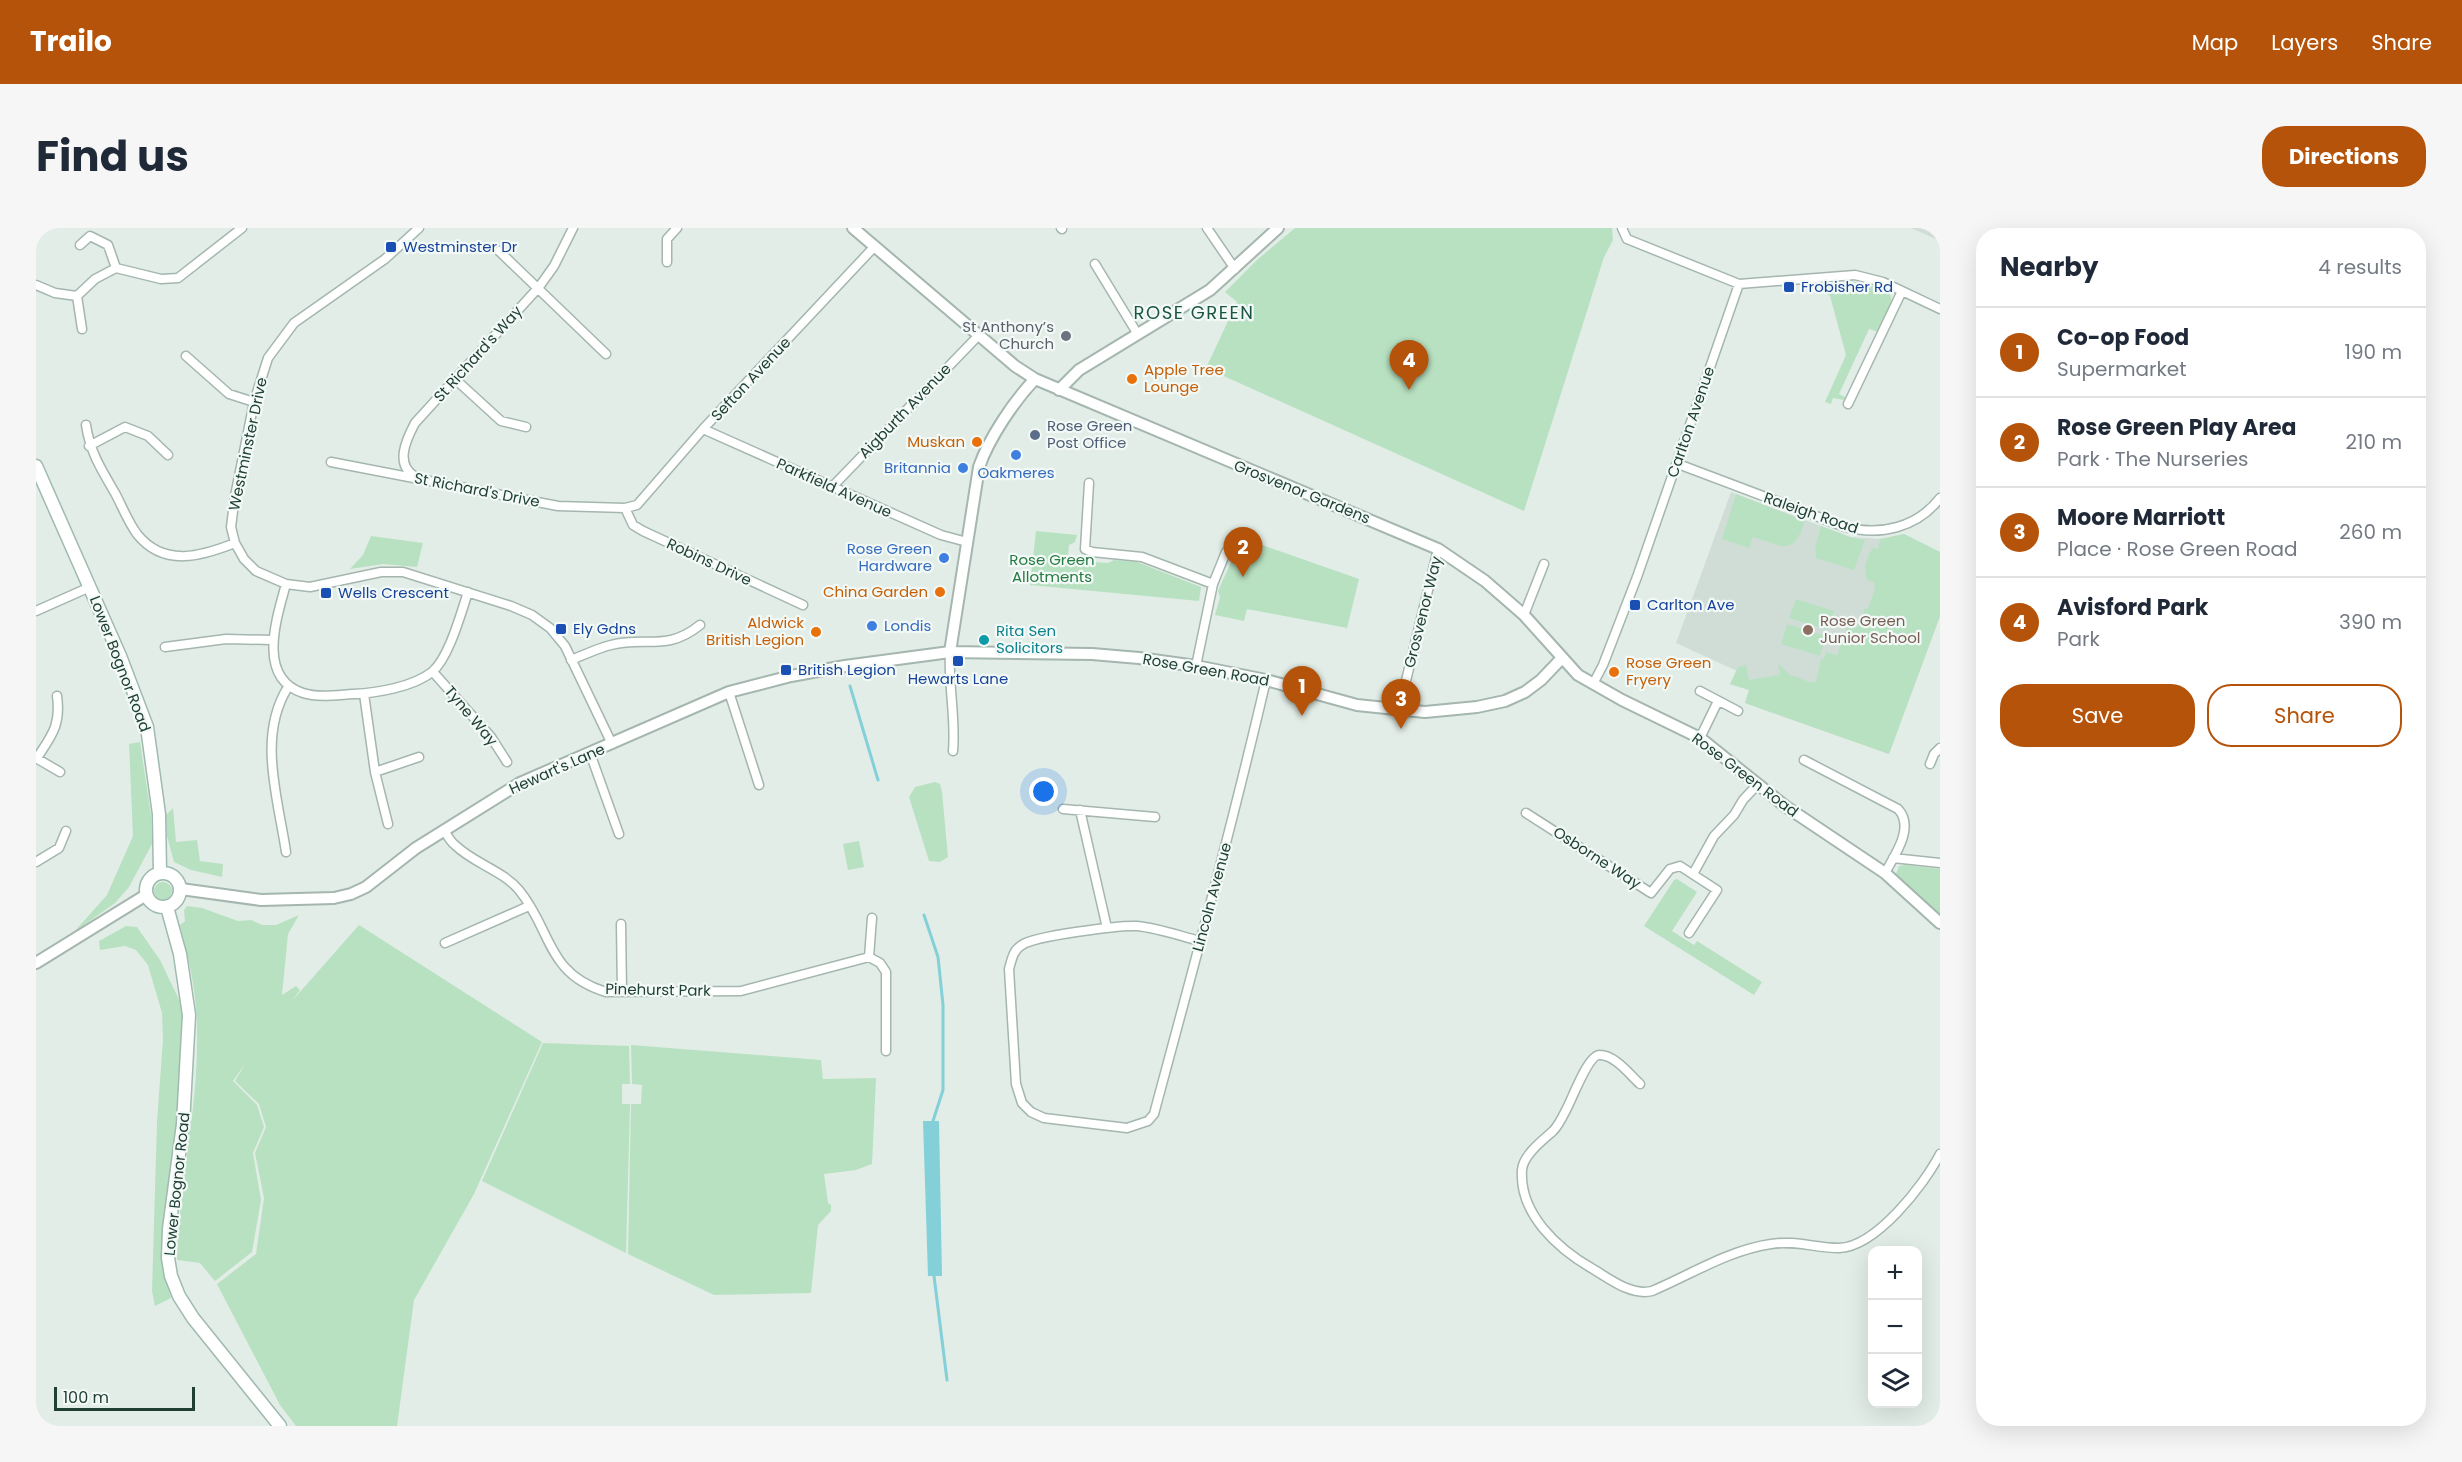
<!DOCTYPE html>
<html lang="en">
<head>
<meta charset="utf-8">
<style>
	body { margin:0; font-family:Poppins,sans-serif; background:#f6f6f7; color:#1f2937 }
	.controls { position:absolute; right:18px; bottom:18px; display:grid; overflow:hidden; border-radius:12px; box-shadow:0 6px 24px #0002 }
	.controls button { width:54px; height:54px; display:grid; place-items:center; padding:0; border:0; border-bottom:2px solid #e0e1e3; background:#fff; color:#1f2937; font:30px sans-serif }
	.scale { position:absolute; left:18px; bottom:15px; width:141px; box-sizing:border-box; padding-left:6px; border:3px solid #204035; border-top:0; font-size:16px; line-height:21px; white-space:nowrap; color:#204035; -webkit-text-stroke:4px #f2f9f6; paint-order:stroke }
	.you { position:absolute; left:1008px; top:564px; width:21px; height:21px; margin:-15px; border:4px solid #fff; border-radius:50%; background:#1a73e8; box-shadow:0 0 0 9px #1a73e833 }
	.badge { display:grid; place-items:center; width:39px; height:39px; border-radius:50%; background:#b45309; color:#fff; font-size:20px; font-weight:700 }
	.pin { position:absolute; translate:-50% -50px; filter:drop-shadow(0 2px 3px #0008) }
	.pin::after { content:''; position:absolute; top:32px; width:21px; height:18px; background:inherit; clip-path:polygon(0 0,100% 0,50% 100%) }
	.list { margin:0; padding:0; list-style:none }
	h2 { display:flex; justify-content:space-between; align-items:center; height:78px; margin:0; padding:0 24px; font-size:26px }
	h2 small { font-size:20px; font-weight:400; color:#747a83 }
	.list li { display:grid; grid-template-columns:39px 1fr auto; gap:18px; align-items:center; box-sizing:border-box; height:90px; padding:0 24px; border-top:2px solid #e0e1e3 }
	.list b { display:block; font-size:22px; white-space:nowrap }
	.list p { margin:0; font-size:20px; white-space:nowrap; color:#747a83 }
	.list em { font-size:20px; font-style:normal; color:#747a83 }
	.actions { display:flex; gap:12px; padding:18px 24px }
	.actions a { flex:1; padding:14px 0; border:2px solid #b45309; border-radius:24px; text-align:center; font-size:21px; color:#b45309 }
	.actions .main { background:#b45309; color:#fff }
	.icon { flex:none; width:33px; height:33px; fill:none; stroke:currentColor; stroke-width:2; stroke-linecap:round; stroke-linejoin:round }
	.map { position:relative; flex:none; width:1904px; height:1198px; overflow:hidden; border-radius:24px }
	header { display:flex; align-items:center; gap:36px; box-sizing:border-box; height:84px; padding:0 30px; background:#b45309; color:#fff }
	header strong { font-size:28px }
	nav { display:flex; gap:33px; margin-inline-start:auto; font-size:21px }
	.intro { display:flex; align-items:center; justify-content:space-between; box-sizing:border-box; height:144px; padding:0 36px }
	h1 { margin:0; font-size:42px }
	.button { padding:15px 27px; border-radius:24px; background:#b45309; color:#fff; font-size:21px; font-weight:700 }
	main { display:flex; gap:36px; padding:0 36px }
	aside { flex:1; background:#fff; border-radius:24px; box-shadow:0 6px 24px #0002 }
	.map>svg:first-child { display:block }
</style>
</head>
<body>
<header>
<strong>Trailo</strong>
<nav><a>Map</a><a>Layers</a><a>Share</a></nav>
</header>
<div class="intro"><h1>Find us</h1><a class="button">Directions</a></div>
<main>
<div class="map">
<svg width="1904" height="1198" viewBox="0 0 1904 1198">
	<rect width="100%" height="100%" fill="#e2ede7"/>
	<!-- built -->
	<path fill="#d0ddd6" d="M 1875,0 L 1904,0 L 1904,13 Z
		M 1695,264 L 1814,309 L 1844,311 L 1868,306 L 1904,324 L 1904,388 L 1853,526 L 1709,475 L 1713,462 L 1694,456 L 1701,443 L 1640,415 Z"/>
	<!-- green -->
	<path fill="#b8e1c1" d="M 1259,0 L 1576,0 L 1577,12 L 1568,29 L 1488,283 L 1170,140 L 1201,74 L 1189,64 L 1221,32 Z
		M 1822,54 C 1866,64 1860,68 1842,104 L 1833,101 L 1803,166 L 1809,169 L 1808,172 L 1797,170 L 1795,176 L 1789,174 L 1810,127 L 1794,68 L 1785,62 L 1785,56 Z
		M 1700,266 L 1769,293 C 1757,329 1748,318 1717,309 L 1713,320 L 1686,311 Z
		M 1785,298 L 1814,309 L 1829,312 L 1818,342 L 1780,330 L 1779,320 Z
		M 1000,303 L 1041,307 L 1039,314 L 1033,317 L 1032,328 L 1041,329 L 1041,333 L 1072,335 L 1078,332 L 1101,334 L 1165,359 L 1163,373 L 994,357 Z
		M 1868,306 L 1904,324 L 1904,388 L 1853,526 L 1709,475 L 1713,462 L 1694,456 L 1702,439 L 1710,437 L 1713,452 L 1744,447 L 1742,435 L 1755,448 C 1765,448 1770,456 1780,454 L 1785,431 L 1788,431 L 1790,424 L 1801,427 L 1812,397 L 1821,400 L 1829,380 L 1832,381 L 1839,360 L 1838,354 L 1831,352 C 1827,340 1830,330 1837,320 L 1842,321 L 1844,311 Z
		M 335,308 L 387,315 L 381,339 L 347,336 L 314,341 L 327,327 Z
		M 1209,311 L 1323,351 L 1311,400 L 1211,381 L 1208,393 L 1179,387 L 1184,369 L 1182,363 L 1204,314 Z
		M 1760,371 L 1798,383 L 1792,402 L 1753,390 Z
		M 1751,396 L 1790,408 L 1784,428 L 1745,416 Z
		M 104,514 L 115,587 L 116,616 L 93,659 L 79,675 L 38,704 L 71,667 L 97,608 L 93,516 Z
		M 899,554 L 904,556 L 906,564 L 912,629 L 904,634 L 893,633 L 873,569 L 879,559 Z
		M 137,580 L 140,614 L 161,612 L 164,633 L 187,636 L 186,649 L 155,642 L 138,634 L 131,608 L 130,587 Z
		M 823,613 L 828,639 L 812,642 L 807,616 Z
		M 1869,637 L 1904,641 L 1904,688 L 1860,646 L 1863,638 Z
		M 1641,651 L 1661,664 L 1636,703 L 1658,717 L 1661,713 L 1726,754 L 1718,767 L 1608,698 L 1638,652 Z
		M118 663a9 9 0 1 1 18 0a9 9 0 1 1-18 0Z
		M 151,678 L 166,680 L 202,693 L 215,692 L 226,697 L 240,697 L 263,687 L 252,706 L 246,767 L 260,758 L 264,762 L 256,773 L 323,697 L 506,814 L 438,966 L 378,1072 L 361,1198 L 260,1198 L 244,1177 L 181,1056 L 220,1026 L 228,970 L 219,925 L 230,899 L 223,876 L 199,853 L 209,836 L 197,853 L 221,877 L 228,899 L 217,925 L 225,972 L 216,1024 L 179,1053 L 164,1035 L 141,1032 C 143,955 163,878 161,801 C 161,765 153,732 144,697 L 149,693 L 148,682 Z
		M 90,698 L 101,699 L 124,732 L 147,780 L 147,840 L 127,1036 L 135,1070 L 119,1078 L 116,1063 L 121,894 L 127,811 L 126,785 L 112,737 L 100,722 L 89,718 L 64,722 L 63,713 Z
		M 507,815 L 593,818 L 594,856 L 586,856 L 586,876 L 594,876 L 590,1025 L 446,953 Z
		M 595,817 L 785,832 L 787,851 L 840,850 L 836,936 L 820,942 L 788,946 L 792,975 L 795,977 L 795,983 L 782,997 L 775,1065 L 678,1067 L 592,1026 L 595,876 L 605,876 L 606,857 L 596,856 Z"/>
	<!-- water -->
	<path fill="#84d0d8" d="M 887,893 L 903,893 L 906,1048 L 892,1048 Z"/>
	<g fill="none" stroke-linecap="round" stroke-linejoin="round">
		<!-- stream -->
		<path stroke="#84d0d8" stroke-width="3" d="M 814,458 L 842,552
			M 888,687 L 902,729 L 907,777 L 907,862 L 897,893
			M 898,1048 L 911,1152"/>
		<defs>
			<path id="minor" d="M 383,0 L 349,31 L 258,95 L 232,130 L 218,174 L 199,268 L 195,299 L 199,315 L 208,331 L 220,343 L 250,356 L 274,359 L 345,344 L 367,344 L 475,378 L 496,387 L 514,400 L 529,418 L 576,516
				M 1025,0 L 1026,1
				M 1171,0 L 1199,41
				M 1586,0 L 1591,11 L 1703,56 L 1819,47 L 1847,54 L 1904,81
				M 44,17 L 54,8 L 72,17 L 80,40
				M 463,23 L 570,126
				M 631,34 L 631,11 L 641,0
				M 1059,36 L 1101,105
				M 80,40 L 125,51 L 142,50 L 206,0
				M 0,57 L 19,65 L 41,68 L 59,51 L 80,40
				M 41,68 L 46,101
				M 150,128 L 193,166 L 218,174
				M 419,151 L 465,193 L 490,199
				M 1812,176 L 1866,63
				M 50,197 C 54,224 65,241 79,265 C 86,278 92,294 101,306 C 128,340 166,328 199,315
				M 667,201 L 905,307 L 931,314
				M 53,218 L 89,199 L 112,208 L 132,227
				M 295,234 L 522,278 L 589,280 L 601,277 L 667,201 L 839,18
				M 1642,236 L 1809,299 C 1844,308 1881,300 1904,270
				M 380,249 C 358,237 370,212 379,195 L 503,59 L 518,38 L 537,0
				M 1053,255 L 1049,321 L 1056,324 L 1106,329 L 1177,356
				M 796,259 L 943,107
				M 589,280 L 597,297 L 607,303 L 767,377
				M 250,356 C 241,389 220,450 267,465 C 283,470 301,467 317,466 C 341,465 377,459 396,444 C 413,430 425,385 432,364
				M 0,383 L 54,359
				M 1488,387 L 1508,336
				M 129,419 L 190,411 L 236,412
				M 914,424 C 912,457 920,490 917,523
				M 535,432 C 548,427 562,420 575,417 C 611,408 630,424 664,397
				M 1160,438 L 1177,356 L 1190,324
				M 397,444 L 455,509 L 471,534
				M 1557,456 L 1567,437 L 1601,349 L 1703,56
				M 1664,463 L 1702,483
				M 693,464 L 723,557
				M 328,466 L 339,544 L 352,596
				M 1366,483 L 1367,465 L 1402,321
				M 1664,510 L 1682,473
				M 554,525 L 583,606
				M 0,530 L 24,544
				M 1,530 C 16,507 25,497 21,468
				M 1768,532 L 1862,581 C 1879,599 1859,627 1849,645
				M 1894,536 L 1898,526 L 1904,520
				M 339,544 L 383,529
				M 1027,581 L 1119,589
				M 1044,582 L 1071,700
				M 1490,585 L 1615,665 L 1634,641 L 1644,638 L 1681,662 L 1653,705
				M 408,602 C 411,607 414,613 419,617 C 437,635 466,642 483,662 C 516,702 510,746 570,764 L 705,763 L 833,729
				M 250,624 C 242,570 221,508 252,459
				M 1857,630 L 1904,635
				M 0,634 L 23,620 L 30,603
				M 1657,646 L 1678,608 L 1698,587 L 1707,572 L 1722,556
				M 585,696 L 586,764
				M 1164,713 C 1144,708 1122,700 1101,698 C 1084,697 998,708 986,717 C 977,722 976,731 973,741 L 980,856 L 986,875 L 995,884 L 1008,890 L 1091,900 L 1112,893 L 1118,886 C 1157,741 1196,598 1230,452
				M 409,715 L 493,678
				M 833,729 L 844,735 L 850,744 L 850,823
				M 833,729 L 836,690
				M 1604,856 C 1594,847 1579,827 1564,827 C 1552,826 1536,872 1529,884 C 1526,890 1522,898 1517,903 C 1507,912 1487,927 1486,942 C 1483,986 1522,1021 1557,1041 C 1574,1051 1595,1068 1616,1063 C 1654,1047 1693,1022 1735,1016 C 1758,1012 1780,1020 1803,1020 C 1840,1019 1888,957 1904,926"/>
			<path id="tertiary" d="M 817,0 L 979,138 L 999,151 L 1402,321 L 1449,353 L 1488,387 L 1542,447 L 1586,472 L 1664,510 L 1749,578 L 1849,645 L 1904,695
				M 1023,162 L 1043,142 L 1174,62 L 1242,0
				M 914,424 L 943,239 C 953,210 978,173 999,151
				M 145,661 L 225,672 L 298,670 L 315,666 L 330,659 L 380,620 L 484,555 L 693,464 L 755,448 L 809,438 L 914,424 L 1056,426 L 1103,430 L 1160,438 L 1230,452 L 1321,477 L 1389,484 L 1441,479 L 1469,473 L 1489,464 L 1505,452 L 1525,431
				M 0,735 L 110,667"/>
			<path id="secondary" d="M 0,238 L 84,428 L 111,499 L 123,586 L 124,645
				M110 662a17 17 0 1 1 34 0a17 17 0 1 1-34 0Z
				M 131,679 L 144,726 L 153,787 L 147,896 L 133,1001 L 132,1030 L 135,1048 L 143,1068 L 157,1090 L 244,1198"/>
		</defs>
		<!-- minor casing -->
		<use href="#minor" stroke="#a4b6ae" stroke-width="11"/>
		<!-- tertiary casing -->
		<use href="#tertiary" stroke="#a4b6ae" stroke-width="14"/>
		<!-- secondary casing -->
		<use href="#secondary" stroke="#9fbaaf" stroke-width="15"/>
		<!-- minor -->
		<use href="#minor" stroke="#fff" stroke-width="8"/>
		<!-- tertiary -->
		<use href="#tertiary" stroke="#fff" stroke-width="10"/>
		<!-- secondary -->
		<use href="#secondary" stroke="#fff" stroke-width="12"/>
	</g>
	<!-- markers -->
	<g fill="#1a4fb4" stroke="#f2f9f6" stroke-width="2">
		<rect x="349" y="13" width="12" height="12" rx="3"/>
		<rect x="1747" y="53" width="12" height="12" rx="3"/>
		<rect x="284" y="359" width="12" height="12" rx="3"/>
		<rect x="1593" y="371" width="12" height="12" rx="3"/>
		<rect x="519" y="395" width="12" height="12" rx="3"/>
		<rect x="916" y="427" width="12" height="12" rx="3"/>
		<rect x="744" y="436" width="12" height="12" rx="3"/>
	</g>
	<circle fill="#6b7280" stroke="#f2f9f6" stroke-width="2" cx="1030" cy="108" r="6"/>
	<g fill="#e8710a" stroke="#f2f9f6" stroke-width="2">
		<circle cx="1096" cy="151" r="6"/>
		<circle cx="941" cy="214" r="6"/>
		<circle cx="904" cy="364" r="6"/>
		<circle cx="780" cy="404" r="6"/>
		<circle cx="1578" cy="444" r="6"/>
	</g>
	<circle fill="#5c6f8a" stroke="#f2f9f6" stroke-width="2" cx="999" cy="207" r="6"/>
	<g fill="#3f7fe0" stroke="#f2f9f6" stroke-width="2">
		<circle cx="980" cy="227" r="6"/>
		<circle cx="927" cy="240" r="6"/>
		<circle cx="908" cy="330" r="6"/>
		<circle cx="836" cy="398" r="6"/>
	</g>
	<circle fill="#8d6e63" stroke="#f2f9f6" stroke-width="2" cx="1772" cy="402" r="6"/>
	<circle fill="#0f9aa8" stroke="#f2f9f6" stroke-width="2" cx="948" cy="412" r="6"/>
	<g text-anchor="middle" stroke-width="4.5" stroke-linejoin="round" paint-order="stroke">
		<!-- transit labels -->
		<g font-size="15" fill="#164399" stroke="#f2f9f6" text-anchor="start">
			<text x="367" y="24">Westminster Dr</text>
			<text x="1765" y="64">Frobisher Rd</text>
			<text x="302" y="370">Wells Crescent</text>
			<text x="1611" y="382">Carlton Ave</text>
			<text x="537" y="406">Ely Gdns</text>
			<text x="762" y="447">British Legion</text>
			<text x="922" y="456" text-anchor="middle">Hewarts Lane</text>
		</g>
		<!-- worship labels -->
		<g font-size="15" fill="#5b616d" stroke="#f2f9f6" text-anchor="end">
			<text x="1018" y="104">St Anthony’s<tspan x="1018" dy="17">Church</tspan></text>
		</g>
		<!-- street labels -->
		<g font-size="15" fill="#204035" stroke="#f2f9f6">
			<text transform="translate(442 126) rotate(-48)" y="5">St Richard's Way</text>
			<text transform="translate(715 151) rotate(-47)" y="5">Sefton Avenue</text>
			<text transform="translate(869 183) rotate(-46)" y="5">Aigburth Avenue</text>
			<text transform="translate(1655 194) rotate(-71)" y="5">Carlton Avenue</text>
			<text transform="translate(212 216) rotate(-78)" y="5">Westminster Drive</text>
			<text transform="translate(798 260) rotate(24)" y="5">Parkfield Avenue</text>
			<text transform="translate(441 262) rotate(11)" y="5">St Richard's Drive</text>
			<text transform="translate(1266 264) rotate(22)" y="5">Grosvenor Gardens</text>
			<text transform="translate(1775 285) rotate(19)" y="5">Raleigh Road</text>
			<text transform="translate(673 334) rotate(25)" y="5">Robins Drive</text>
			<text transform="translate(1387 384) rotate(-76)" y="5">Grosvenor Way</text>
			<text transform="translate(84 436) rotate(69)" y="5">Lower Bognor Road</text>
			<text transform="translate(1170 442) rotate(10)" y="5">Rose Green Road</text>
			<text transform="translate(435 488) rotate(50)" y="5">Tyne Way</text>
			<text transform="translate(521 541) rotate(-24)" y="5">Hewart's Lane</text>
			<text transform="translate(1709 547) rotate(37)" y="5">Rose Green Road</text>
			<text transform="translate(1561 630) rotate(33)" y="5">Osborne Way</text>
			<text transform="translate(1176 669) rotate(-75)" y="5">Lincoln Avenue</text>
			<text transform="translate(622 762) rotate(1)" y="5">Pinehurst Park</text>
			<text transform="translate(141 956) rotate(-84)" y="5">Lower Bognor Road</text>
		</g>
		<!-- food labels -->
		<g font-size="15" fill="#c56008" stroke="#f2f9f6" text-anchor="end">
			<text x="1108" y="147" text-anchor="start">Apple Tree<tspan x="1108" dy="17">Lounge</tspan></text>
			<text x="929" y="219">Muskan</text>
			<text x="892" y="369">China Garden</text>
			<text x="768" y="400">Aldwick<tspan x="768" dy="17">British Legion</tspan></text>
			<text x="1590" y="440" text-anchor="start">Rose Green<tspan x="1590" dy="17">Fryery</tspan></text>
		</g>
		<!-- service labels -->
		<g font-size="15" fill="#4e5e75" stroke="#f2f9f6" text-anchor="start">
			<text x="1011" y="203">Rose Green<tspan x="1011" dy="17">Post Office</tspan></text>
		</g>
		<!-- shop labels -->
		<g font-size="15" fill="#366cbe" stroke="#f2f9f6" text-anchor="end">
			<text x="915" y="245">Britannia</text>
			<text x="980" y="250" text-anchor="middle">Oakmeres</text>
			<text x="896" y="326">Rose Green<tspan x="896" dy="17">Hardware</tspan></text>
			<text x="848" y="403" text-anchor="start">Londis</text>
		</g>
		<!-- park labels -->
		<g font-size="15" fill="#267b42" stroke="#f2f9f6">
			<text x="1016" y="337">Rose Green<tspan x="1016" dy="17">Allotments</tspan></text>
		</g>
		<!-- education labels -->
		<g font-size="15" fill="#785e54" stroke="#f2f9f6" text-anchor="start">
			<text x="1784" y="398">Rose Green<tspan x="1784" dy="17">Junior School</tspan></text>
		</g>
		<!-- culture labels -->
		<g font-size="15" fill="#0d838f" stroke="#f2f9f6" text-anchor="start">
			<text x="960" y="408">Rita Sen<tspan x="960" dy="17">Solicitors</tspan></text>
		</g>
		<!-- quarter labels -->
		<g font-size="18" letter-spacing="1.5" fill="#1a5442" stroke="#f2f9f6">
			<text x="1158" y="91">ROSE GREEN</text>
		</g>
	</g>
</svg>
<div class="controls">
<button>+</button>
<button>−</button>
<button><svg class="icon" aria-label="layers" viewBox="0 0 24 24"><path d="M12 4l9 5-9 5-9-5zM3 14l9 5 9-5"/></svg></button>
</div>
<div class="scale">100 m</div>
<div class="you"></div>
<div class="pin badge" style="left:1266px;top:488px">1</div>
<div class="pin badge" style="left:1207px;top:349px">2</div>
<div class="pin badge" style="left:1365px;top:501px">3</div>
<div class="pin badge" style="left:1373px;top:162px">4</div>
</div>
<aside>
<h2>Nearby<small>4 results</small></h2>
<ul class="list">
<li><span class="badge">1</span><div><b>Co-op Food</b><p>Supermarket</p></div><em>190 m</em></li>
<li><span class="badge">2</span><div><b>Rose Green Play Area</b><p>Park · The Nurseries</p></div><em>210 m</em></li>
<li><span class="badge">3</span><div><b>Moore Marriott</b><p>Place · Rose Green Road</p></div><em>260 m</em></li>
<li><span class="badge">4</span><div><b>Avisford Park</b><p>Park</p></div><em>390 m</em></li>
</ul>
<div class="actions"><a class="main">Save</a><a>Share</a></div>
</aside>
</main>
</body>
</html>
